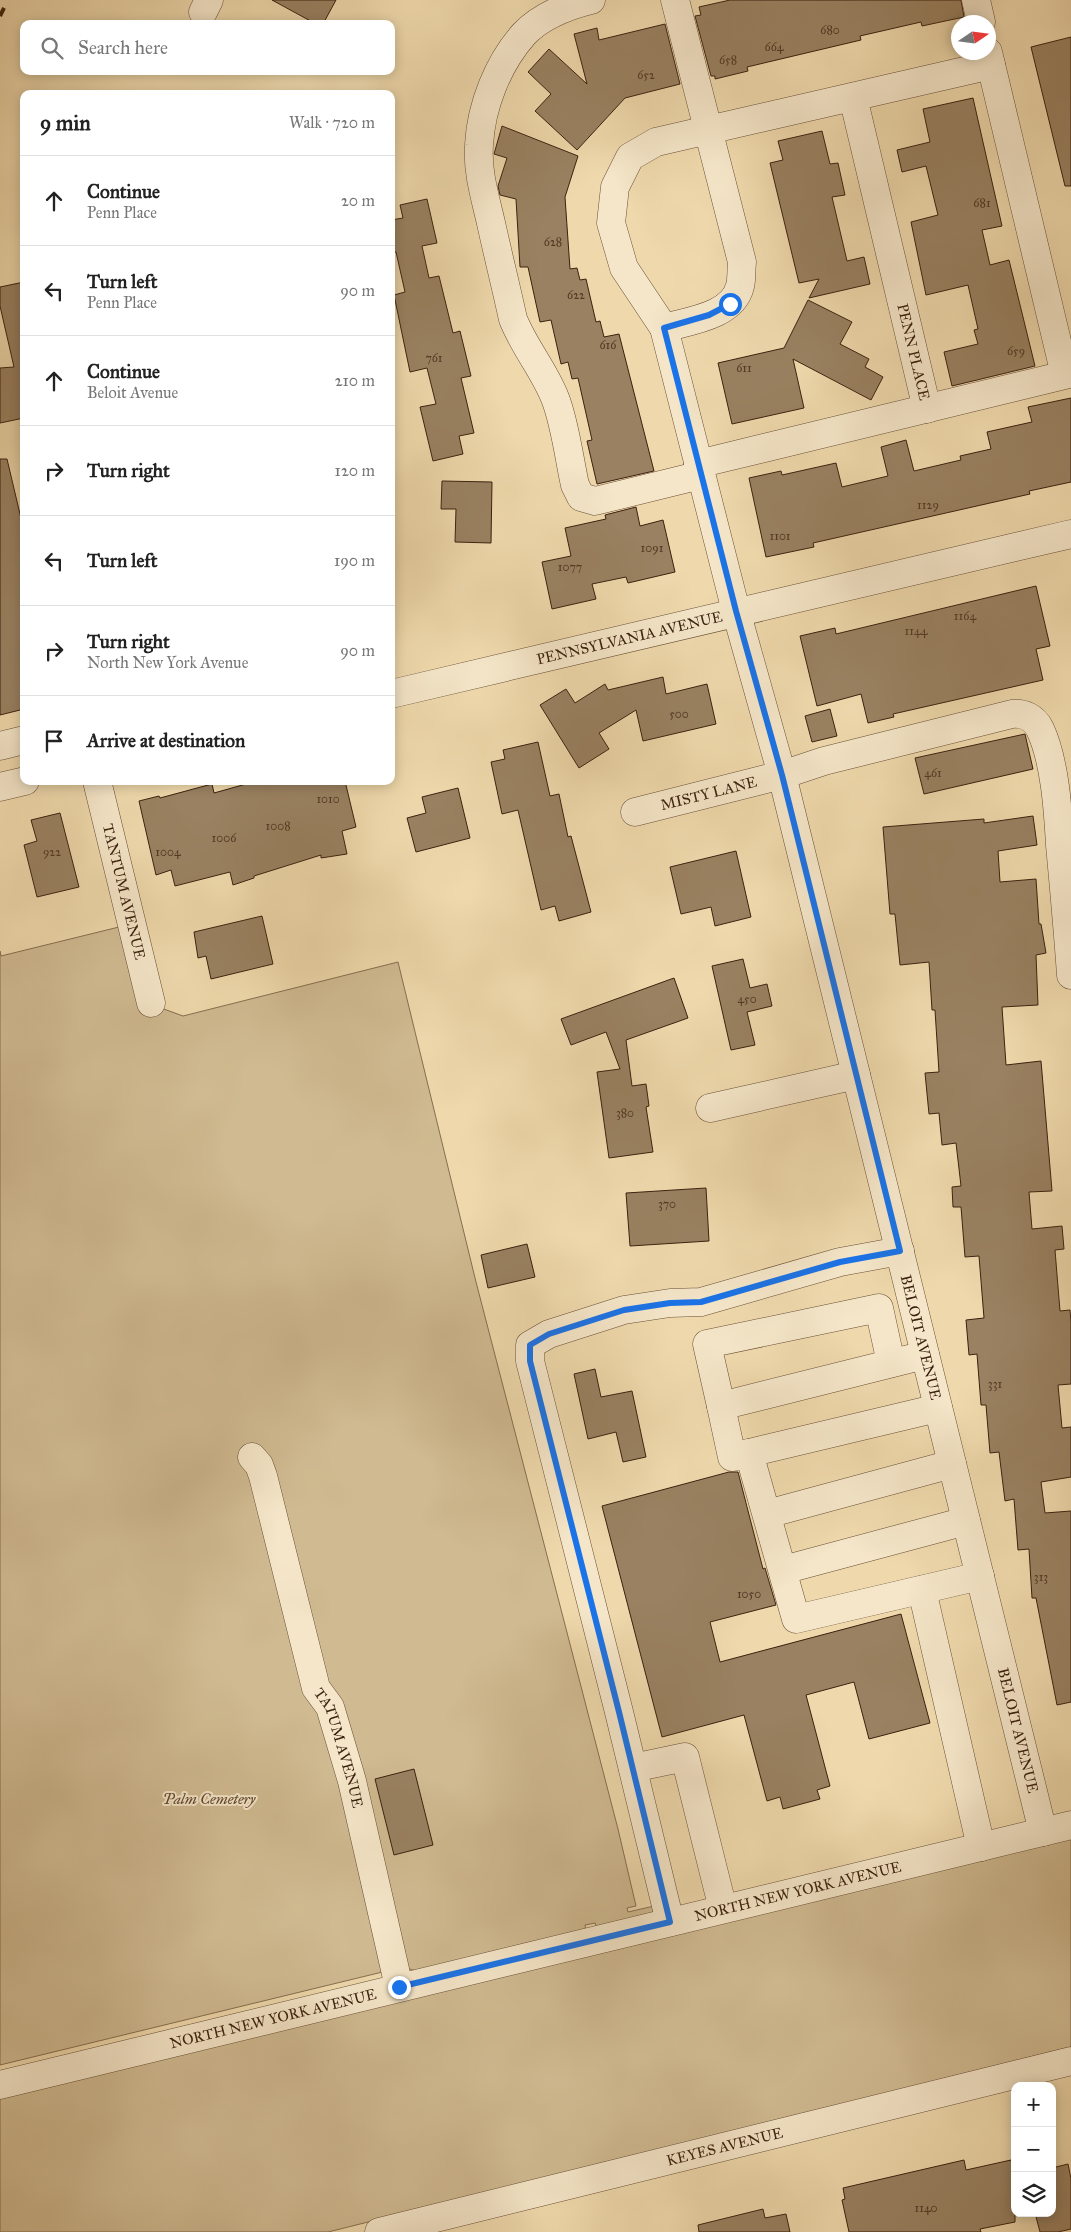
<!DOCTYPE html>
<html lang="en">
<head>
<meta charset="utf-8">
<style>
	body { margin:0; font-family:"IM FELL Great Primer",serif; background:#f2f2f2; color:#222 }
	.controls { position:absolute; right:15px; bottom:15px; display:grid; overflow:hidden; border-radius:10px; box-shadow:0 2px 12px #0003 }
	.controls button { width:45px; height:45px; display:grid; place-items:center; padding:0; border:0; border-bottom:1px solid #e0e0e0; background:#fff; color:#222; font:25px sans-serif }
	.compass { position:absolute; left:951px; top:15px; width:45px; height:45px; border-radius:50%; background:#fff; box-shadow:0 2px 12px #0003; rotate:77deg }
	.stop { position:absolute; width:15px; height:15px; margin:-11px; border:4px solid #1a73e8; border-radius:50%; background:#fff }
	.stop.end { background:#1a73e8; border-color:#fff; box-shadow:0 1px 5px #0008 }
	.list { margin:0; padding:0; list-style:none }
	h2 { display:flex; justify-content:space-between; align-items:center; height:65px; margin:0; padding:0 20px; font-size:21px }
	h2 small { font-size:16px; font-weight:400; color:#767676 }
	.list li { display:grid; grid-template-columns:32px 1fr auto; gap:15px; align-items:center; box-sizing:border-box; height:90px; padding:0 20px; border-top:1px solid #e0e0e0 }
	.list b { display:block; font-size:19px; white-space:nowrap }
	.list p { margin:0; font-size:16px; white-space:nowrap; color:#767676 }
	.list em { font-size:16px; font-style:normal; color:#767676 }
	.icon { flex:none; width:28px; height:28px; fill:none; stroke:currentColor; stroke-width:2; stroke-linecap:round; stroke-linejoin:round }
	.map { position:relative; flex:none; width:1071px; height:2232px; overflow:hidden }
	.search { position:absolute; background:#fff; box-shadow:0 2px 12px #0003; left:20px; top:20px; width:375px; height:55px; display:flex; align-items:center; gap:12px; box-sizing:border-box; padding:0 18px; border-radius:10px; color:#767676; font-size:19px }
	.panel { position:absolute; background:#fff; box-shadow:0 2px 12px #0003; left:20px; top:90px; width:375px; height:695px; border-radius:10px }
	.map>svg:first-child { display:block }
</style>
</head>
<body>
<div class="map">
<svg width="1071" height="2232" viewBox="0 0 1071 2232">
	<rect width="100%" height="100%" fill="#efd9ac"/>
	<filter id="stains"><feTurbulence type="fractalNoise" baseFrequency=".004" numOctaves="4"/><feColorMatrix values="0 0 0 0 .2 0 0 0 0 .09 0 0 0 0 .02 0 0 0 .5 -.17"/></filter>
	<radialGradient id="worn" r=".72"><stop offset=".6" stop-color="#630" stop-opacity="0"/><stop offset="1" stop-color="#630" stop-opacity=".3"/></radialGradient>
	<!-- green -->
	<path fill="#d0ba91" stroke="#866e50" d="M 123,926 L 161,1008 L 183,1016 L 398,962 L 476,1282 L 618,1829 L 636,1906 L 627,1908 L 628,1912 L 654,1906 L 654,1914 L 597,1928 L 595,1923 L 585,1925 L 586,1931 L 416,1971 L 403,1967 L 0,2065 L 0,951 L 1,956 Z
		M 1071,1835 L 1071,2047 L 328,2232 L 0,2232 L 0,2089 Z"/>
	<!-- building -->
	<path fill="#998161" stroke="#3b210f" d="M 272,0 L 336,0 L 323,24 L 316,24 Z
		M 730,0 L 961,0 L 964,17 L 922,26 L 921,22 L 860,36 L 861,40 L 747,67 L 748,71 L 715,79 L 715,76 L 711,76 L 695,16 L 701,15 L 699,7 Z
		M 665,24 L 680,84 L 625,98 L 577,150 L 535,111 L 551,94 L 528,72 L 549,49 L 587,84 L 574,34 L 597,28 L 599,40 Z
		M 1071,37 L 1071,186 L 1065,186 L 1031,47 Z
		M 973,98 L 1002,226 L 982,230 L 990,265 L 1009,260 L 1035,366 L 952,386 L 944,352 L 978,344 L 974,330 L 978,329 L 968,285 L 926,295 L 911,222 L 938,215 L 926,166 L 902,172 L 897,150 L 930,142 L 923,109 Z
		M 502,126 L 578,156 L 565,197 L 570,269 L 577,268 L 580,280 L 586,279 L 596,322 L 600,321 L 604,337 L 619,334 L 654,471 L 597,484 L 587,441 L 592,440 L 578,378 L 572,379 L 568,362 L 561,364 L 551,320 L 540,322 L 528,267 L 520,267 L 516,199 L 500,195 L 498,186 L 507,158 L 494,154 Z
		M 822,131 L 830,164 L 838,163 L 845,195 L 832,197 L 847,261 L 864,257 L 870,284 L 809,298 L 819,279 L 799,283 L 770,163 L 783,160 L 778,141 Z
		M 427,199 L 437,243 L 422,246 L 429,278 L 439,276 L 453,333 L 460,331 L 471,376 L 461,378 L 474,433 L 459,436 L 463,454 L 433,461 L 420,407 L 436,404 L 427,368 L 410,372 L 394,295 L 405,292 L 396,252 L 391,253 L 391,220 L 403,218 L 400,205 Z
		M 24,282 L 24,418 L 0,423 L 0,368 L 14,367 L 0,306 L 0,287 Z
		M 808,300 L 852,322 L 840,344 L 869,359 L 865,367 L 883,377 L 871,400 L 793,359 L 804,408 L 732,424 L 718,363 L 784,348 Z
		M 1071,398 L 1071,482 L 1029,491 L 1030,494 L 813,543 L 814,547 L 766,557 L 749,478 L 781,471 L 782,475 L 836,463 L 842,487 L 888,476 L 881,447 L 906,440 L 914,471 L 961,460 L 960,456 L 991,449 L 987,432 L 1032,422 L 1028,407 Z
		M 0,459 L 7,459 L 24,531 L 24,709 L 0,715 Z
		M 442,481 L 492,482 L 491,543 L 455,542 L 456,509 L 441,509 Z
		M 636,507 L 640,526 L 663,520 L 675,572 L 628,583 L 626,577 L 592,584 L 596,599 L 552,609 L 542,562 L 571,556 L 565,528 L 606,519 L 605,515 Z
		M 1036,586 L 1050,646 L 1036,649 L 1043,680 L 893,714 L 894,717 L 868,723 L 861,694 L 817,706 L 800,636 L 835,628 L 836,634 Z
		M 663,677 L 666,694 L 707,684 L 716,724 L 643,741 L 636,710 L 599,733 L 609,749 L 579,768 L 540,705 L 566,689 L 575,703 L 605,684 L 608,690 Z
		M 830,709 L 837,736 L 812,742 L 805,716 Z
		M 1025,734 L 1033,769 L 924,794 L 915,758 Z
		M 538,742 L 550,796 L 559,794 L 568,837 L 571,836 L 591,912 L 559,921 L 555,906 L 541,910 L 518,810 L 502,814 L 491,762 L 505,759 L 503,750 Z
		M 257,781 L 345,781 L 356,827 L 342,831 L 347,854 L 321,858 L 321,855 L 254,876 L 254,878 L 233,885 L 230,872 L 175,886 L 171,870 L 156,875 L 139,801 L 159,796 L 160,798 L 212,784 L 214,793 Z
		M 458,788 L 470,838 L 416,852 L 407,818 L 426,813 L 422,797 Z
		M 60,813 L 79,887 L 37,897 L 24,845 L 37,841 L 31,820 Z
		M 1033,816 L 1037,845 L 998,851 L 1000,882 L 1036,879 L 1039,924 L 1041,924 L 1046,953 L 1036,955 L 1038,1005 L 1002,1007 L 1006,1065 L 1041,1061 L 1052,1191 L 1029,1192 L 1032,1229 L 1062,1226 L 1064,1249 L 1055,1250 L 1060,1311 L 1070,1310 L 1071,1322 L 1071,1384 L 1058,1385 L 1062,1428 L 1071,1427 L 1071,1477 L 1041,1482 L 1045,1513 L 1071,1511 L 1071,1702 L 1057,1705 L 1036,1598 L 1032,1598 L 1029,1549 L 1018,1550 L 1014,1499 L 1005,1501 L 999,1452 L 990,1453 L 986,1405 L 981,1405 L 977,1354 L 969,1355 L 966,1320 L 984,1318 L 979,1256 L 965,1257 L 961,1207 L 953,1207 L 952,1187 L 961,1186 L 956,1143 L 942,1145 L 939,1113 L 929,1114 L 925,1073 L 939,1072 L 935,1010 L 932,1010 L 929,962 L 900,965 L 895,914 L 890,914 L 883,827 L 984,819 L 984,823 Z
		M 736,851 L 751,917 L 715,926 L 711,907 L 681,914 L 670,867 Z
		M 262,916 L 273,964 L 211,979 L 206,956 L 198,958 L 194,932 Z
		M 743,959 L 750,988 L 767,984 L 772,1006 L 747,1012 L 755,1045 L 731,1050 L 712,966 Z
		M 674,978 L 688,1018 L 626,1040 L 632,1086 L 646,1084 L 649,1106 L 646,1107 L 653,1152 L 609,1158 L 597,1072 L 620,1069 L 606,1032 L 571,1045 L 561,1019 Z
		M 706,1188 L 709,1241 L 630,1246 L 626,1193 Z
		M 527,1244 L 535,1277 L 488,1288 L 481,1255 Z
		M 595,1369 L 601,1397 L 632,1391 L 646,1457 L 623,1462 L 616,1432 L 588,1439 L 574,1374 Z
		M 729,1472 L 738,1472 L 763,1569 L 765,1568 L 776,1605 L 710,1622 L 720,1662 L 901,1614 L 930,1723 L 869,1739 L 854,1682 L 806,1695 L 830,1786 L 817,1790 L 820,1799 L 783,1809 L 780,1797 L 767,1801 L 744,1715 L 662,1737 L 602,1506 Z
		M 414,1769 L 433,1845 L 394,1855 L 375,1779 Z
		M 964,2160 L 966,2170 L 1011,2160 L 1015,2178 L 1015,2222 L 980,2229 L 981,2232 L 849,2232 L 842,2200 L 845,2199 L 843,2188 Z
		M 1068,2164 L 1071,2179 L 1071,2229 L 1058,2232 L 1040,2232 L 1035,2213 L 1052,2213 L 1052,2168 Z
		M 763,2209 L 765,2218 L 786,2214 L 790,2232 L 699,2232 L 698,2225 Z"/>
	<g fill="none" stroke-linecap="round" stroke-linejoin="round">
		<defs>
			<g id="minor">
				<path d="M 591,0 C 567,6 541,16 524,34 C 498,63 481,106 479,145 C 477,171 485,197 491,223 C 498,255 506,287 513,319 C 524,347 544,370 555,398 C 565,423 569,458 575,485 L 581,497 L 595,501 L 701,475"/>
				<path d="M 976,0 L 981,22"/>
				<path d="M 203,12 L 209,0"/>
				<path id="s1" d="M 991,65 L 656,142 L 630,157 L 615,187 L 611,223 L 624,268 L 664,328 L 736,611 L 782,775 L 1043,1832"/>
				<path id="s2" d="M 853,97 L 927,409"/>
				<path d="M 664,328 C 689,321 733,316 740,286 C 742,279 741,270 742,262 L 675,0"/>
				<path d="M 698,464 L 1065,375 L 988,52"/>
				<path id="s3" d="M 391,694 L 1071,534"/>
				<path d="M 0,746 L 24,740"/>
				<path id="s4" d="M 97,781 L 151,1003"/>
				<path d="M 0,787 L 25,781"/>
				<path id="s5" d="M 635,812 L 782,775 L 824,761 L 1012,714 C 1024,713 1034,717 1040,729 C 1055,761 1058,810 1060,845 C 1064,888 1068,932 1071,975"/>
				<path d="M 710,1108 L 856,1075"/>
				<path d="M 925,1355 L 721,1406 L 732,1457 L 749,1453 L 796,1619 L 980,1576"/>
				<path d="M 721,1406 L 707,1344 L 879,1308 L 891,1363"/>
				<path d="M 749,1453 L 938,1408"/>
				<path id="s6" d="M 252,1457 L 259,1465 L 263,1476 L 316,1688 L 330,1707 L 352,1781 L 399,1987"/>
				<path d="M 767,1514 L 952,1464"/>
				<path d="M 783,1570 L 966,1521"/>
				<path d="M 922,1590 L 981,1847"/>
				<path d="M 633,1768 L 685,1757 L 723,1909"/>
				<path d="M 670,1922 L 619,1712 L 530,1361 L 530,1345 L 549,1334 L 624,1310 L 670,1303 L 701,1302 L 840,1262 L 900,1251"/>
				<path id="s7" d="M 0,2085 L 1071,1825"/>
				<path id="s8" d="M 379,2232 L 1071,2061"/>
			</g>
		</defs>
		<!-- minor casing -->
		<use href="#minor" stroke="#684f36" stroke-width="29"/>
		<!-- minor -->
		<use href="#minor" stroke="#f5e6c9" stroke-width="28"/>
		<!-- rail -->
		<path stroke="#3b210f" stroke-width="4" stroke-dasharray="9 9" stroke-linecap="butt" d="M 0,16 L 8,0"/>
	</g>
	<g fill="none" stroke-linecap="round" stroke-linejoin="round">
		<!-- route -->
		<path stroke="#1a73e8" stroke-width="6" d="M 399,1987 L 670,1922 L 619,1712 L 530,1361 L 530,1345 L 549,1334 L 624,1310 L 670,1303 L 701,1302 L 840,1262 L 900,1251 L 782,775 L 736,611 L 664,328 L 709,315 L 730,304"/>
	</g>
	<g text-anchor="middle" stroke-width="4" stroke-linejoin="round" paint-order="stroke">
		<!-- number labels -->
		<g font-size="12" fill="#523924">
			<text x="830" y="34">680</text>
			<text x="774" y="51">664</text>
			<text x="728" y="64">658</text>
			<text x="646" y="79">652</text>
			<text x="982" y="207">681</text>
			<text x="553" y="246">628</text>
			<text x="576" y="299">622</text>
			<text x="608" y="349">616</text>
			<text x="1016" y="355">659</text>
			<text x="434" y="362">761</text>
			<text x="744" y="372">611</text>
			<text x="928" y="509">1129</text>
			<text x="780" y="540">1101</text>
			<text x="652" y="552">1091</text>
			<text x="570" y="571">1077</text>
			<text x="965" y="620">1164</text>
			<text x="916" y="635">1144</text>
			<text x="679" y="718">500</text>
			<text x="933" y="777">461</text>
			<text x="328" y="803">1010</text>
			<text x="278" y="830">1008</text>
			<text x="224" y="842">1006</text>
			<text x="52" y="856">922</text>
			<text x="168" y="856">1004</text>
			<text x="747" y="1003">450</text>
			<text x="625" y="1117">380</text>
			<text x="667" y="1208">370</text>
			<text x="995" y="1388">331</text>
			<text x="1041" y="1581">313</text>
			<text x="749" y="1598">1050</text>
			<text x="926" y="2212">1140</text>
		</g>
		<!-- street labels -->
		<g font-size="15" fill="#3b210f" stroke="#f5e6c9">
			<text dy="5" stroke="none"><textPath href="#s2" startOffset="262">PENN PLACE</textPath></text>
			<text dy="5" stroke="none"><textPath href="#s3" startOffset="245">PENNSYLVANIA AVENUE</textPath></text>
			<text dy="5" stroke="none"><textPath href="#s5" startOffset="76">MISTY LANE</textPath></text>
			<text dy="5" stroke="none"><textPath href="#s4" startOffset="114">TANTUM AVENUE</textPath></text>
			<text dy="5" stroke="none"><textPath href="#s1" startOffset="1604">BELOIT AVENUE</textPath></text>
			<text dy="5" stroke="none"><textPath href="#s1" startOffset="2009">BELOIT AVENUE</textPath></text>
			<text dy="5" stroke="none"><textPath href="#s6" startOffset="306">TATUM AVENUE</textPath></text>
			<text dy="5" stroke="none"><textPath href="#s7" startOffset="821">NORTH NEW YORK AVENUE</textPath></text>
			<text dy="5" stroke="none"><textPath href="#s7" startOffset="281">NORTH NEW YORK AVENUE</textPath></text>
			<text dy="5" stroke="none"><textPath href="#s8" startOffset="356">KEYES AVENUE</textPath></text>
		</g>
		<!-- park labels -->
		<g font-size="15" font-style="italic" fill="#604730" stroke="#f5e6c9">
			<text x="209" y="1804">Palm Cemetery</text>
		</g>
	</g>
	<rect width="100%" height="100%" filter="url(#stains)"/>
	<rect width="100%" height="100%" fill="url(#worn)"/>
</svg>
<div class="controls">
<button>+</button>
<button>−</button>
<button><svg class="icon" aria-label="layers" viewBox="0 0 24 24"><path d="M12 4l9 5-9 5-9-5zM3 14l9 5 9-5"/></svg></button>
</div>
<svg class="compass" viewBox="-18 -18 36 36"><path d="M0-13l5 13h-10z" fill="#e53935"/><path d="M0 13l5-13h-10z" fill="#767676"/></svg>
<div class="stop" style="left:730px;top:304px"></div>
<div class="stop end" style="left:399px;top:1987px"></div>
<div class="search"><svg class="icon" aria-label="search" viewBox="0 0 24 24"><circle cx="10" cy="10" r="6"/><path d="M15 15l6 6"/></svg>Search here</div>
<section class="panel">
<h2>9 min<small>Walk · 720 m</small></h2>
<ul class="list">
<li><svg class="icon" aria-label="ahead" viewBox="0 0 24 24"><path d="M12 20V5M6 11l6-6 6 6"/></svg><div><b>Continue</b><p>Penn Place</p></div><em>20 m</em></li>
<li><svg class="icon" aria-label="left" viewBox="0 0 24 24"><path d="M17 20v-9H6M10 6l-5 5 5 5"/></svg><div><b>Turn left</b><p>Penn Place</p></div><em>90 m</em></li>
<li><svg class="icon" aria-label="ahead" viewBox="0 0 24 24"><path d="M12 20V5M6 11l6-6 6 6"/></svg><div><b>Continue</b><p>Beloit Avenue</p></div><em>210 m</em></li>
<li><svg class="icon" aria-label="right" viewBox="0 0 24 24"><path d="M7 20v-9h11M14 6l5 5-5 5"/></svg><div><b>Turn right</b></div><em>120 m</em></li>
<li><svg class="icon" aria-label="left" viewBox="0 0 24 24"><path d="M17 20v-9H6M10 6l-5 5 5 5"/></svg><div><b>Turn left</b></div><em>190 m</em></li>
<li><svg class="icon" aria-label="right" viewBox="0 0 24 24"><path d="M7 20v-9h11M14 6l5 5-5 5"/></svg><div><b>Turn right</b><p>North New York Avenue</p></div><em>90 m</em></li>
<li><svg class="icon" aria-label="arrive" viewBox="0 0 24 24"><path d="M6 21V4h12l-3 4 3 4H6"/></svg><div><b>Arrive at destination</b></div></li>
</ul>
</section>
</div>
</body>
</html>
